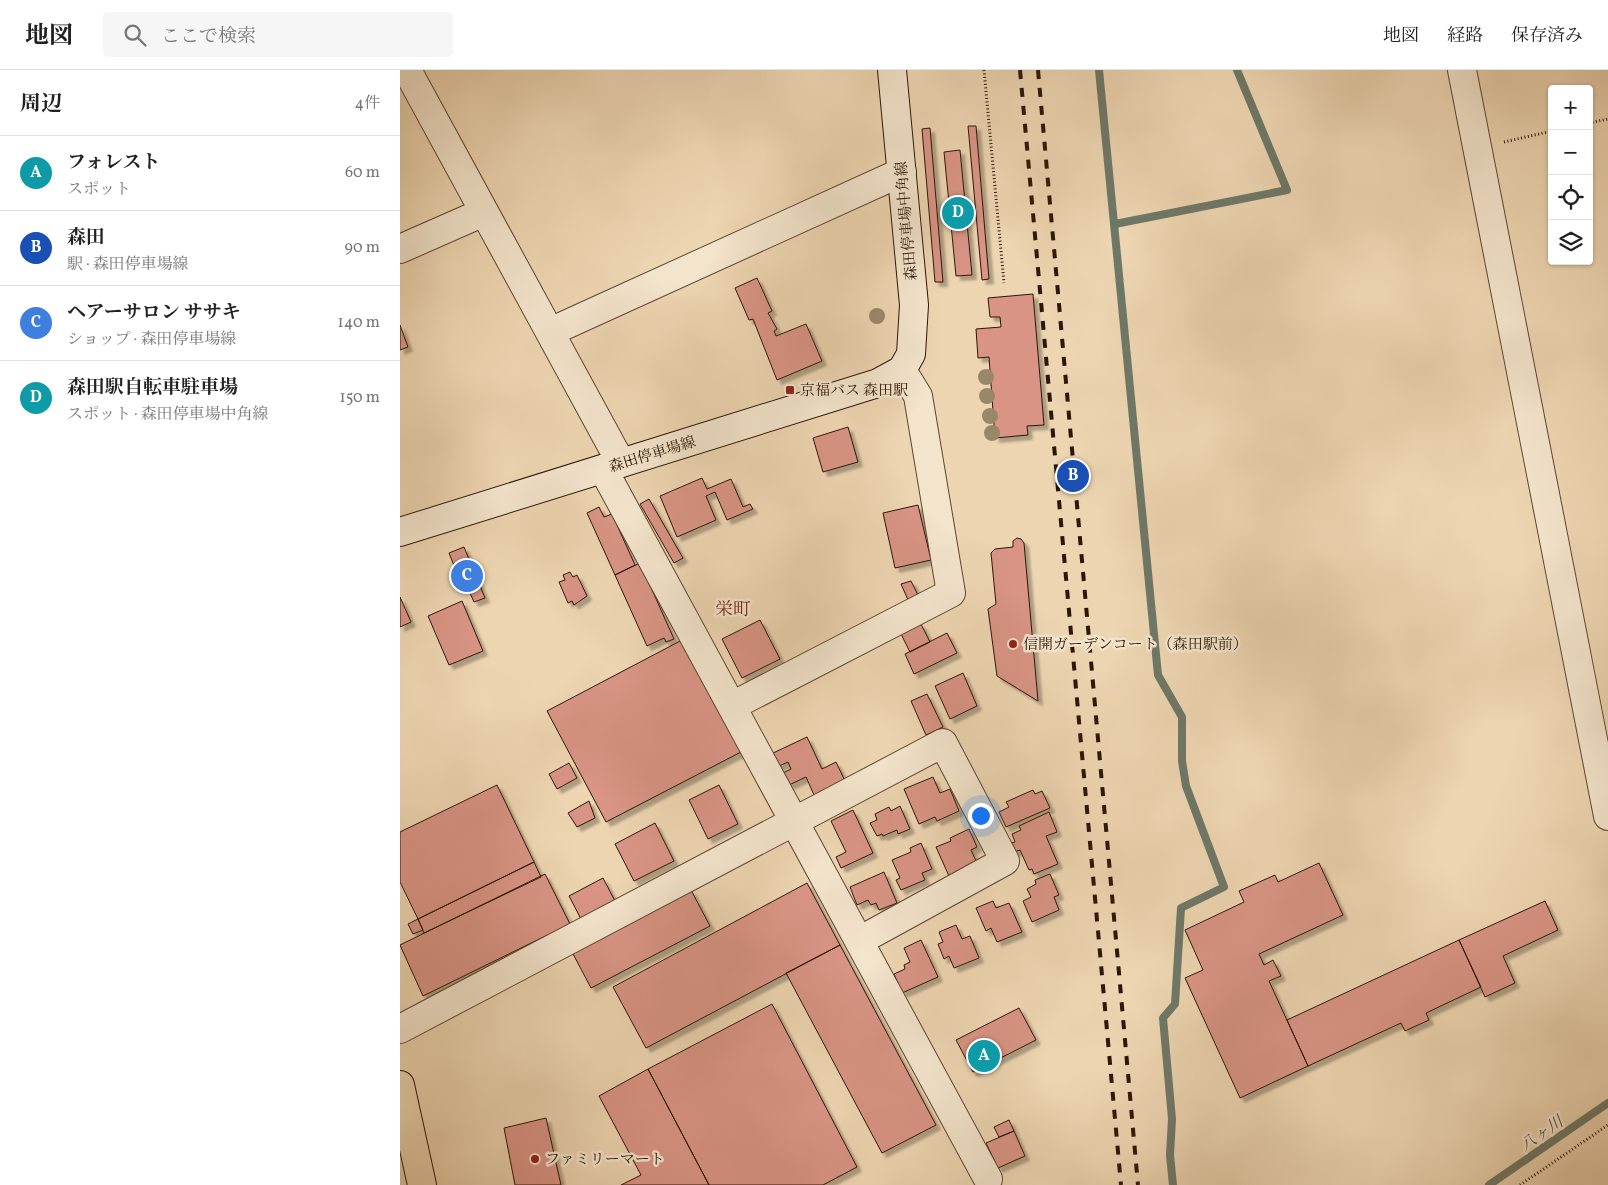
<!DOCTYPE html>
<html lang="ja">
<head>
<meta charset="utf-8">
<style>
	body { margin:0; font-family:Vollkorn,"Noto Serif JP",serif; background:#f6f6f6; color:#222 }
	.controls { position:absolute; right:15px; top:15px; display:grid; overflow:hidden; border-radius:5px; box-shadow:0 1px 4px #0004 }
	.controls button { width:45px; height:45px; display:grid; place-items:center; padding:0; border:0; border-bottom:1px solid #e0e0e0; background:#fff; color:#222; font:25px sans-serif }
	.you { position:absolute; left:580px; top:745px; width:18px; height:18px; margin:-12px; border:4px solid #fff; border-radius:50%; background:#1a73e8; box-shadow:0 0 0 8px #1a73e833 }
	.badge { display:grid; place-items:center; width:32px; height:32px; border-radius:50%; background:#ea580c; color:#fff; font-size:16px; font-weight:700 }
	.pin { position:absolute; translate:-50% -50%; border:2px solid #fff; box-shadow:0 1px 5px #0006 }
	.list { margin:0; padding:0; list-style:none }
	h2 { display:flex; justify-content:space-between; align-items:center; height:65px; margin:0; padding:0 20px; font-size:21px }
	h2 small { font-size:16px; font-weight:400; color:#767676 }
	.list li { display:grid; grid-template-columns:32px 1fr auto; gap:15px; align-items:center; box-sizing:border-box; height:75px; padding:0 20px; border-top:1px solid #e0e0e0 }
	.list b { display:block; font-size:19px; white-space:nowrap }
	.list p { margin:0; font-size:16px; white-space:nowrap; color:#767676 }
	.list em { font-size:16px; font-style:normal; color:#767676 }
	.icon { flex:none; width:28px; height:28px; fill:none; stroke:currentColor; stroke-width:2; stroke-linecap:round; stroke-linejoin:round }
	.map { position:relative; flex:none; width:1208px; height:1115px; overflow:hidden }
	header { display:flex; align-items:center; gap:30px; box-sizing:border-box; height:70px; padding:0 25px; background:#fff; border-bottom:1px solid #e0e0e0 }
	header strong { font-size:24px }
	nav { display:flex; gap:28px; margin-inline-start:auto; font-size:18px }
	.search { width:350px; height:45px; background:#f6f6f6; display:flex; align-items:center; gap:12px; box-sizing:border-box; padding:0 18px; border-radius:5px; color:#767676; font-size:19px }
	main { display:flex }
	aside { flex:1; background:#fff }
	.map>svg:first-child { display:block }
</style>
</head>
<body>
<header>
<strong>地図</strong>
<div class="search"><svg class="icon" aria-label="search" viewBox="0 0 24 24"><circle cx="10" cy="10" r="6"/><path d="M15 15l6 6"/></svg>ここで検索</div>
<nav><a>地図</a><a>経路</a><a>保存済み</a></nav>
</header>
<main>
<aside>
<h2>周辺<small>4件</small></h2>
<ul class="list">
<li><span class="badge" style="background:#0f9aa8">A</span><div><b>フォレスト</b><p>スポット</p></div><em>60 m</em></li>
<li><span class="badge" style="background:#1a4fb4">B</span><div><b>森田</b><p>駅 · 森田停車場線</p></div><em>90 m</em></li>
<li><span class="badge" style="background:#3f7fe0">C</span><div><b>ヘアーサロン ササキ</b><p>ショップ · 森田停車場線</p></div><em>140 m</em></li>
<li><span class="badge" style="background:#0f9aa8">D</span><div><b>森田駅自転車駐車場</b><p>スポット · 森田停車場中角線</p></div><em>150 m</em></li>
</ul>
</aside>
<div class="map">
<svg width="1208" height="1115" viewBox="0 0 1208 1115">
	<defs>
		<filter id="shadow"><feDropShadow dx="4.5" dy="4.5" stdDeviation="1" flood-color="#0004"/></filter>
	</defs>
	<rect width="100%" height="100%" fill="#edd5b1"/>
	<filter id="stains"><feTurbulence type="fractalNoise" baseFrequency=".004" numOctaves="4"/><feColorMatrix values="0 0 0 0 .2 0 0 0 0 .09 0 0 0 0 .02 0 0 0 .5 -.17"/></filter>
	<radialGradient id="worn" r=".72"><stop offset=".6" stop-color="#630" stop-opacity="0"/><stop offset="1" stop-color="#630" stop-opacity=".3"/></radialGradient>
	<g fill="none" stroke-linecap="round" stroke-linejoin="round">
		<!-- stream -->
		<path stroke="#6e7868" stroke-width="8" d="M 699,0 L 758,605 L 782,647 L 782,691 L 786,716 L 824,817 L 781,838 L 775,934 L 763,948 L 772,1049 L 770,1085 L 773,1115
			M 715,154 L 887,120 L 837,0
			M 1089,1115 L 1208,1033"/>
	</g>
	<!-- building -->
	<path fill="#d99485" stroke="#2c1606" filter="url(#shadow)" d="M 568,56 L 576,56 L 589,209 L 582,210 Z
		M 530,58 L 543,212 L 535,212 L 522,59 Z
		M 560,80 L 572,205 L 556,206 L 544,82 Z
		M 357,208 L 372,241 L 368,243 L 377,259 L 374,261 L 376,266 L 406,254 L 422,291 L 377,310 L 353,249 L 349,250 L 335,218 Z
		M 633,224 L 644,355 L 627,356 L 628,365 L 595,368 L 589,287 L 578,288 L 576,259 L 601,257 L 600,247 L 590,247 L 588,228 Z
		M 0,255 L 8,277 L 0,280 Z
		M 448,357 L 458,392 L 423,402 L 413,368 Z
		M 302,408 L 307,419 L 331,409 L 343,437 L 350,434 L 353,439 L 327,450 L 315,422 L 306,426 L 316,450 L 277,467 L 260,426 Z
		M 249,429 L 283,488 L 274,493 L 240,434 Z
		M 518,435 L 531,490 L 495,498 L 483,443 Z
		M 199,437 L 204,447 L 212,444 L 235,495 L 215,505 L 187,443 Z
		M 617,468 L 621,469 L 624,473 L 638,631 L 597,606 L 588,539 L 596,534 L 591,483 L 595,479 L 613,477 L 613,471 Z
		M 64,477 L 85,528 L 74,532 L 66,514 L 62,516 L 49,483 Z
		M 240,493 L 274,569 L 266,572 L 264,568 L 247,576 L 215,505 Z
		M 170,502 L 173,507 L 177,505 L 187,526 L 174,535 L 172,531 L 168,533 L 159,512 L 165,510 L 163,505 Z
		M 511,511 L 519,527 L 509,532 L 501,514 Z
		M 0,527 L 11,552 L 0,557 Z
		M 62,531 L 83,581 L 49,595 L 28,546 Z
		M 360,550 L 380,589 L 342,608 L 322,569 Z
		M 521,554 L 530,572 L 510,582 L 501,564 Z
		M 547,563 L 557,583 L 514,604 L 505,584 Z
		M 282,570 L 341,682 L 206,752 L 147,641 Z
		M 563,603 L 577,636 L 550,649 L 535,616 Z
		M 527,624 L 543,657 L 526,665 L 511,631 Z
		M 407,667 L 422,699 L 436,692 L 445,711 L 414,725 L 406,707 L 389,715 L 383,703 L 391,699 L 388,692 L 377,697 L 371,684 Z
		M 169,693 L 177,708 L 157,719 L 149,704 Z
		M 533,707 L 540,723 L 550,719 L 559,741 L 537,751 L 535,747 L 519,754 L 504,719 Z
		M 97,715 L 134,792 L 18,849 L 0,812 L 0,762 Z
		M 319,715 L 338,754 L 308,769 L 289,730 Z
		M 633,720 L 635,724 L 642,721 L 650,738 L 606,757 L 599,742 L 609,737 L 606,732 Z
		M 189,731 L 195,748 L 177,757 L 168,743 Z
		M 500,736 L 510,759 L 498,764 L 497,760 L 483,766 L 482,764 L 477,766 L 470,753 L 477,750 L 475,744 L 489,737 L 491,741 Z
		M 453,740 L 473,783 L 441,798 L 436,787 L 446,782 L 431,751 Z
		M 649,742 L 657,762 L 646,766 L 658,794 L 634,804 L 632,799 L 629,800 L 620,780 L 614,782 L 611,773 L 615,772 L 612,764 L 621,760 L 619,756 Z
		M 255,753 L 274,791 L 234,811 L 215,774 Z
		M 569,759 L 577,777 L 571,780 L 577,793 L 549,806 L 536,777 L 551,771 L 550,768 Z
		M 521,773 L 532,799 L 522,803 L 525,810 L 501,820 L 496,810 L 500,808 L 492,790 L 511,782 L 510,778 Z
		M 134,792 L 141,807 L 24,863 L 18,849 Z
		M 919,793 L 943,845 L 859,884 L 864,895 L 873,890 L 881,906 L 869,911 L 908,996 L 840,1028 L 785,908 L 803,900 L 785,860 L 844,832 L 839,821 L 875,805 L 878,812 Z
		M 484,802 L 497,833 L 479,840 L 476,833 L 471,835 L 468,830 L 457,835 L 450,817 Z
		M 145,804 L 170,854 L 23,926 L 0,875 Z
		M 650,804 L 659,825 L 654,827 L 659,840 L 632,852 L 623,831 L 631,827 L 627,819 L 636,814 L 635,810 Z
		M 203,808 L 215,831 L 181,849 L 169,826 Z
		M 407,813 L 440,875 L 246,978 L 213,917 Z
		M 291,820 L 310,856 L 191,918 L 172,882 Z
		M 593,831 L 596,838 L 609,833 L 622,862 L 597,872 L 591,858 L 586,861 L 576,838 Z
		M 1145,831 L 1158,860 L 1103,886 L 1115,913 L 1085,927 L 1059,870 Z
		M 18,849 L 23,860 L 13,864 L 8,854 Z
		M 556,855 L 562,869 L 570,866 L 579,888 L 554,898 L 549,886 L 544,889 L 538,874 L 543,872 L 539,862 Z
		M 521,870 L 538,907 L 502,923 L 494,904 L 505,899 L 504,895 L 510,892 L 504,878 Z
		M 1059,870 L 1081,917 L 1026,943 L 1029,950 L 1005,961 L 1001,953 L 908,996 L 887,950 Z
		M 440,875 L 536,1055 L 482,1083 L 386,903 Z
		M 372,934 L 457,1097 L 423,1115 L 309,1115 L 248,999 Z
		M 619,938 L 636,970 L 573,1002 L 556,970 Z
		M 248,999 L 309,1115 L 221,1115 L 241,1105 L 199,1026 Z
		M 146,1048 L 161,1115 L 115,1115 L 104,1058 Z
		M 609,1050 L 614,1061 L 599,1067 L 594,1057 Z
		M 614,1061 L 625,1086 L 598,1098 L 586,1073 Z"/>
	<g fill="none" stroke-linecap="round" stroke-linejoin="round">
		<defs>
			<path id="minor" d="M 7,0 L 221,393
				M 0,179 L 84,142
				M 150,262 L 502,102
				M 203,399 L 588,1109
				M 332,636 L 551,523 L 518,326 L 502,300
				M 0,959 L 543,673 L 605,791 L 459,871"/>
			<path id="tertiary" d="M 1062,0 L 1208,746"/>
			<path id="secondary" d="M 0,462 L 478,313 L 502,300 L 511,284 L 514,235 L 492,0"/>
			<path id="primary" d="M 0,1015 L 22,1115"/>
		</defs>
		<!-- minor casing -->
		<use href="#minor" stroke="#5c4631" stroke-width="30"/>
		<!-- tertiary casing -->
		<use href="#tertiary" stroke="#5c4631" stroke-width="30"/>
		<!-- secondary casing -->
		<use href="#secondary" stroke="#2c1606" stroke-width="30"/>
		<!-- primary casing -->
		<use href="#primary" stroke="#2c1606" stroke-width="30"/>
		<!-- path -->
		<path stroke="#2c1606" stroke-width="3" stroke-dasharray="1 2.5" stroke-linecap="butt" d="M 584,0 L 604,213
			M 1189,53 L 1208,49
			M 1104,72 L 1152,61
			M 1120,1115 L 1208,1055"/>
		<!-- minor -->
		<use href="#minor" stroke="#f3e4cc" stroke-width="28"/>
		<!-- tertiary -->
		<use href="#tertiary" stroke="#f3e4cc" stroke-width="28"/>
		<!-- secondary -->
		<use href="#secondary" stroke="#f3e4cc" stroke-width="28"/>
		<!-- primary -->
		<use href="#primary" stroke="#edd5b1" stroke-width="28"/>
		<!-- rail -->
		<path stroke="#2c1606" stroke-width="4" stroke-dasharray="9 9" stroke-linecap="butt" d="M 620,0 L 721,1115
			M 638,0 L 738,1115"/>
	</g>
	<!-- trees -->
	<g fill="#9a8769">
		<circle cx="477" cy="246" r="8"/>
		<circle cx="586" cy="307" r="8"/>
		<circle cx="587" cy="326" r="8"/>
		<circle cx="590" cy="346" r="8"/>
		<circle cx="592" cy="363" r="8"/>
	</g>
	<!-- markers -->
	<g fill="#8f2418" stroke="#f3e4cc" stroke-width="2">
		<rect x="385" y="315" width="10" height="10" rx="2.5"/>
		<circle cx="613" cy="574" r="5"/>
		<circle cx="135" cy="1089" r="5"/>
	</g>
	<g text-anchor="middle" stroke-width="5" stroke-linejoin="round" paint-order="stroke">
		<!-- street labels -->
		<g font-size="15" fill="#2c1606" stroke="#f3e4cc">
			<text transform="translate(506 151) rotate(-95)" y="5">森田停車場中角線</text>
			<text transform="translate(252 384) rotate(-17)" y="5">森田停車場線</text>
		</g>
		<!-- poi labels -->
		<g font-size="15" fill="#2c1606" stroke="#f3e4cc" text-anchor="start">
			<text x="400" y="325">京福バス 森田駅</text>
			<text x="623" y="579">信開ガーデンコート（森田駅前）</text>
			<text x="145" y="1094">ファミリーマート</text>
		</g>
		<!-- water labels -->
		<g font-size="16" font-style="italic" fill="#524f3f" stroke="#f3e4cc">
			<text transform="translate(1141 1063) rotate(-35)" y="6">八ヶ川</text>
		</g>
		<!-- quarter labels -->
		<g font-size="18" fill="#7a1f14" stroke="#f3e4cc">
			<text x="333" y="545">栄町</text>
		</g>
	</g>
	<rect width="100%" height="100%" filter="url(#stains)"/>
	<rect width="100%" height="100%" fill="url(#worn)"/>
</svg>
<div class="controls">
<button>+</button>
<button>−</button>
<button><svg class="icon" aria-label="locate" viewBox="0 0 24 24"><circle cx="12" cy="12" r="6"/><path d="M12 2v4M12 18v4M2 12h4M18 12h4"/></svg></button>
<button><svg class="icon" aria-label="layers" viewBox="0 0 24 24"><path d="M12 4l9 5-9 5-9-5zM3 14l9 5 9-5"/></svg></button>
</div>
<div class="you"></div>
<div class="pin badge" style="left:584px;top:986px;background:#0f9aa8">A</div>
<div class="pin badge" style="left:673px;top:406px;background:#1a4fb4">B</div>
<div class="pin badge" style="left:67px;top:506px;background:#3f7fe0">C</div>
<div class="pin badge" style="left:558px;top:143px;background:#0f9aa8">D</div>
</div>
</main>
</body>
</html>
